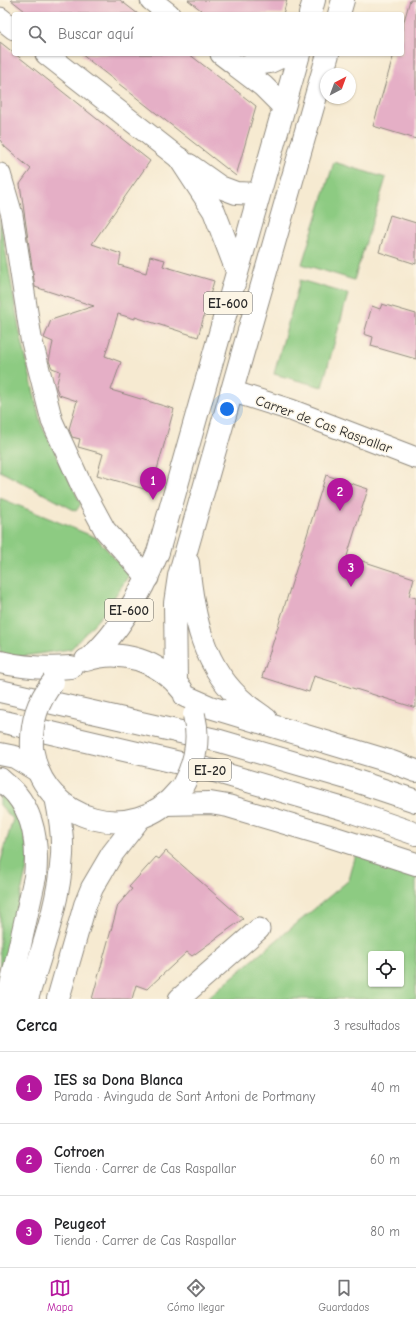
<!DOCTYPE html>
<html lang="es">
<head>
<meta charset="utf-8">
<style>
	body { margin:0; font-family:"Comic Neue",sans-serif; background:#f2f2f2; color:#202124 }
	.controls { position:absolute; right:12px; bottom:12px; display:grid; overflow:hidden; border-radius:4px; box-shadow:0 1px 3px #0004 }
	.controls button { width:36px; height:36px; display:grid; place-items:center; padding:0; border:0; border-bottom:1px solid #e0e0e0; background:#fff; color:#202124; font:20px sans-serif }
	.compass { position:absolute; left:320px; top:68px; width:36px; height:36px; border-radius:50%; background:#fff; box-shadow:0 1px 3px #0004; rotate:41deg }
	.you { position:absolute; left:227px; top:409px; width:14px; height:14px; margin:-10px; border:3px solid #fff; border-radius:50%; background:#1a73e8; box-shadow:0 0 0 6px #1a73e833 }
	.badge { display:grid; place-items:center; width:26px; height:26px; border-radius:50%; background:#b5179e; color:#fff; font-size:13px; font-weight:700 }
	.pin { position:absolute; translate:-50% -33px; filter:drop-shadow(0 1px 2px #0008) }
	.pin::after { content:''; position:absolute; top:21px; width:14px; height:12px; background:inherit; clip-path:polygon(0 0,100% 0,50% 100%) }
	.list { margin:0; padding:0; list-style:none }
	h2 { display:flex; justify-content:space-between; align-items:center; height:52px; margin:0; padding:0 16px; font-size:17px }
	h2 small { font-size:13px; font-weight:400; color:#757577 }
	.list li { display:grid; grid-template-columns:26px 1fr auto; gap:12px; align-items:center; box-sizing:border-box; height:72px; padding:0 16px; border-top:1px solid #e0e0e0 }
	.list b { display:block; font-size:15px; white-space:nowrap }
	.list p { margin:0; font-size:13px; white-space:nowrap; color:#757577 }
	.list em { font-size:13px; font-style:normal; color:#757577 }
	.icon { flex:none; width:22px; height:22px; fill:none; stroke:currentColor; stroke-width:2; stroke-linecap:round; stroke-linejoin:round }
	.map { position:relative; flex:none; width:416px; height:999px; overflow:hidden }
	.search { position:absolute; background:#fff; box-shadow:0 1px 3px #0004; left:12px; right:12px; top:12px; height:44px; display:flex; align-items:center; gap:10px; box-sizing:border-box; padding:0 14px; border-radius:4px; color:#757577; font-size:15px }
	.sheet { height:268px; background:#fff }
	nav { display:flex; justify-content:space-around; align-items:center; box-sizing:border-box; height:56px; border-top:1px solid #e0e0e0; background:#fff; font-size:11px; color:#757577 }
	nav a { display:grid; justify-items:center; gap:2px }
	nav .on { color:#b5179e }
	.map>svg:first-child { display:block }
</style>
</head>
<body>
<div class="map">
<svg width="416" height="999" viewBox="0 0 416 999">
	<rect width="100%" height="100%" fill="#fcf5e5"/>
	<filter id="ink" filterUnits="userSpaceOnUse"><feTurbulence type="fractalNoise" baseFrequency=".025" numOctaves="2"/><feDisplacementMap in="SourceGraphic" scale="8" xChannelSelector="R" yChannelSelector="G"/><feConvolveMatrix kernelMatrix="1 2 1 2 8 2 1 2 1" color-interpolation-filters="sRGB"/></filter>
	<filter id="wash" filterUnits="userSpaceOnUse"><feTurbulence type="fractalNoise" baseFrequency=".012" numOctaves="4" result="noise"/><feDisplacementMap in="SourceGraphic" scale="16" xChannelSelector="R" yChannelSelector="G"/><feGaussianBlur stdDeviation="0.9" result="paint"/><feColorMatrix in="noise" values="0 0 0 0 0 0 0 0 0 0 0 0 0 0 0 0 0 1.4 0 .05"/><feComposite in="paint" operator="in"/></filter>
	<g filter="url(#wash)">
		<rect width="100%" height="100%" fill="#f6ead1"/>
		<!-- green -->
		<path fill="#8dcb82" stroke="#5c7b56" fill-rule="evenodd" d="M 334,162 L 386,178 L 354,280 L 302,264 Z
			M 0,219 L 19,328 L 41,424 L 81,504 L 76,511 L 0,471 Z
			M 300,280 L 348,294 L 322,387 L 274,374 Z
			M 0,498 L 97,538 L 129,575 L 103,614 L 71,649 L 18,657 L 0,653 Z
			M 0,787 L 21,812 L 29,859 L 0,982 L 0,864 L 13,819 L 0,805 Z
			M 356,854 L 416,876 L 416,999 L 206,999 L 349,880 ZM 371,954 L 401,954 L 401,984 L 371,984 Z"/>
		<g id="blocks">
			<!-- building -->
			<path fill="#e5afc6" d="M 11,0 L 120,0 L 138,14 L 29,14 Z
				M 188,0 L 287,0 L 283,14 L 206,14 Z
				M 410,0 L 416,0 L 416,139 L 373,126 L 394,54 L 402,54 L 402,28 Z
				M 0,42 L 150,161 L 92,244 L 121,254 L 119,265 L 146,273 L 150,256 L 165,260 L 163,266 L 214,281 L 198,337 L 135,317 L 135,319 L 118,314 L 105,356 L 121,362 L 111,390 L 174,409 L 151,491 L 97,475 L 103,454 L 78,447 L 80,439 L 72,437 L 69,429 L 77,401 L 59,395 L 56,387 L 60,371 L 52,368 L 49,361 L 53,342 L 44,338 L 51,320 L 94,306 L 35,287 L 20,184 L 31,169 L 5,147 L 0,140 Z
				M 81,54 L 189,54 L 256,106 L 236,176 Z
				M 390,215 L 416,223 L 416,264 L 379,252 Z
				M 382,304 L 416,314 L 416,359 L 371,346 L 373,337 L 364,334 L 372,306 L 380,309 Z
				M 326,475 L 368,489 L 347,556 L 414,578 L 409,596 L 416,598 L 416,708 L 314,676 L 309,692 L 262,677 Z
				M 166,851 L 243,919 L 192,956 L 187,952 L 147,989 L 136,985 L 132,999 L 92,999 L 118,905 L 132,889 L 129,887 L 156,857 L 159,859 Z"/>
		</g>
	</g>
	<g filter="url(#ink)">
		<use href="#blocks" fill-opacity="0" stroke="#908a7e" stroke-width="1"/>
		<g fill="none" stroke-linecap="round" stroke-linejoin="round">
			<defs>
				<path id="minor" d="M 151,0 L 169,14
					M 0,18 L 14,29
					M 46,54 L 180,159
					M 221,54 L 238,67
					M 0,174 L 12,215 L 31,338 L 52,421 L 84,491 L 105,530 L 148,578
					M 231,391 L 291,410 L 416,458
					M 179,999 L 259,929"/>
				<path id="secondary" d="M 27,999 C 41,952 59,905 62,855 C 63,836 60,816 56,797
					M 58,999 L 85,905 L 92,888 L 112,854 L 140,818"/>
				<path id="primary" d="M 310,14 L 314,0
					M 339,14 L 343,0
					M 238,67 L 263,86 L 284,107
					M 238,67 L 270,62 L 287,54
					M 180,159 L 214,211 L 237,271
					M 189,165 L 220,187 L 236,193 L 259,194
					M 188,563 C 193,616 203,669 246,704 C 253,710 260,714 266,719
					M 89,659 C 121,630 142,592 158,552 L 299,54
					M 86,660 C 121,648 159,661 182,690
					M 176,683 L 175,603 L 179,576 L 328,54
					M 185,696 L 210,707 L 392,762 L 416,771
					M 33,753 C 45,822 134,846 178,791"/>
				<path id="trunk" d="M 0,662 C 25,668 46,669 71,667
					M 0,691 L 220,741 L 350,779 L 416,801
					M 0,721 L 214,771 L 344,809 L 416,834
					M 0,754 L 15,757 L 38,771
					M 0,779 C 5,784 11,788 16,794 C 35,817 38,848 35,877 L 8,999
					M 165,804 L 210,803 L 228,806 L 326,835 L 416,864"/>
			</defs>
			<!-- minor casing -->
			<use href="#minor" stroke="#908a7e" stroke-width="23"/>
			<!-- secondary casing -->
			<use href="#secondary" stroke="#908a7e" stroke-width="24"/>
			<!-- primary casing -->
			<use href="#primary" stroke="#908a7e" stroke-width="24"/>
			<!-- trunk casing -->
			<use href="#trunk" stroke="#908a7e" stroke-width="24"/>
			<!-- minor -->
			<use href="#minor" stroke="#fff" stroke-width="21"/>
			<!-- secondary -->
			<use href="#secondary" stroke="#fff" stroke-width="22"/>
			<!-- primary -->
			<use href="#primary" stroke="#fff" stroke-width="22"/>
			<!-- trunk -->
			<use href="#trunk" stroke="#fff" stroke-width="22"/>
			<defs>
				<path id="primary-bridge" d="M 32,748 C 31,722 37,702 53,682
					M 183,785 C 196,762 200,740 194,715"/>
			</defs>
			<!-- primary-bridge casing -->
			<use href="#primary-bridge" stroke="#908a7e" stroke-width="24" stroke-linecap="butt"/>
			<!-- primary-bridge -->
			<use href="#primary-bridge" stroke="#fff" stroke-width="22"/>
		</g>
	</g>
	<g text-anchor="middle" stroke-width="3" stroke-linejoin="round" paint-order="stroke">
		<!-- shield labels -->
		<g fill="#fcf5e5" stroke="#6a6863" stroke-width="1">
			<rect x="204" y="292" width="48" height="22" rx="3"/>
			<rect x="105" y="599" width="48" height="22" rx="3"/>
			<rect x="189" y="759" width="42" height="22" rx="3"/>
		</g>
		<g font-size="13" font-weight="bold" fill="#2b2b2b">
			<text x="228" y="308">EI-600</text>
			<text x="129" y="615">EI-600</text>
			<text x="210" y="775">EI-20</text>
		</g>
		<!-- street labels -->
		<g font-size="14" fill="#2b2b2b" stroke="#fcf5e5">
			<text transform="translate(324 424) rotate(20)" y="5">Carrer de Cas Raspallar</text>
		</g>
	</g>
</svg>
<div class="controls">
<button><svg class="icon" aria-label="locate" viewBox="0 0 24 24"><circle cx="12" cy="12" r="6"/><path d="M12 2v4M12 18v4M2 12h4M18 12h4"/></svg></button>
</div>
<svg class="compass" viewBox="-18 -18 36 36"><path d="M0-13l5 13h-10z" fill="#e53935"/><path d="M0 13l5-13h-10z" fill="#757577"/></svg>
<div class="you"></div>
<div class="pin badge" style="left:153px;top:500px">1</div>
<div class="pin badge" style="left:340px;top:511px">2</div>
<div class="pin badge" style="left:351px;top:587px">3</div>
<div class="search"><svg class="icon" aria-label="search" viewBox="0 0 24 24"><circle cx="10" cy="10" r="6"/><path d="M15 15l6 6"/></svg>Buscar aquí</div>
</div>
<section class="sheet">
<h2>Cerca<small>3 resultados</small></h2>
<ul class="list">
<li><span class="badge">1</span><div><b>IES sa Dona Blanca</b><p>Parada · Avinguda de Sant Antoni de Portmany</p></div><em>40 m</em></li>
<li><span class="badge">2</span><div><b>Cotroen</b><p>Tienda · Carrer de Cas Raspallar</p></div><em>60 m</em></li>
<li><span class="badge">3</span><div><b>Peugeot</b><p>Tienda · Carrer de Cas Raspallar</p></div><em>80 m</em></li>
</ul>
</section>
<nav>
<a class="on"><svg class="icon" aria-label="map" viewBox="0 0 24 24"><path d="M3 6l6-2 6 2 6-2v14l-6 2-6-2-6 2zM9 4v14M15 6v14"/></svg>Mapa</a>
<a><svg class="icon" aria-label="directions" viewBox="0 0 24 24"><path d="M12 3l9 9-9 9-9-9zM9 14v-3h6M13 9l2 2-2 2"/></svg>Cómo llegar</a>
<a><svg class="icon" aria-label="saved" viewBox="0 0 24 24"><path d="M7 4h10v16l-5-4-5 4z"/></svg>Guardados</a>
</nav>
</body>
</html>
